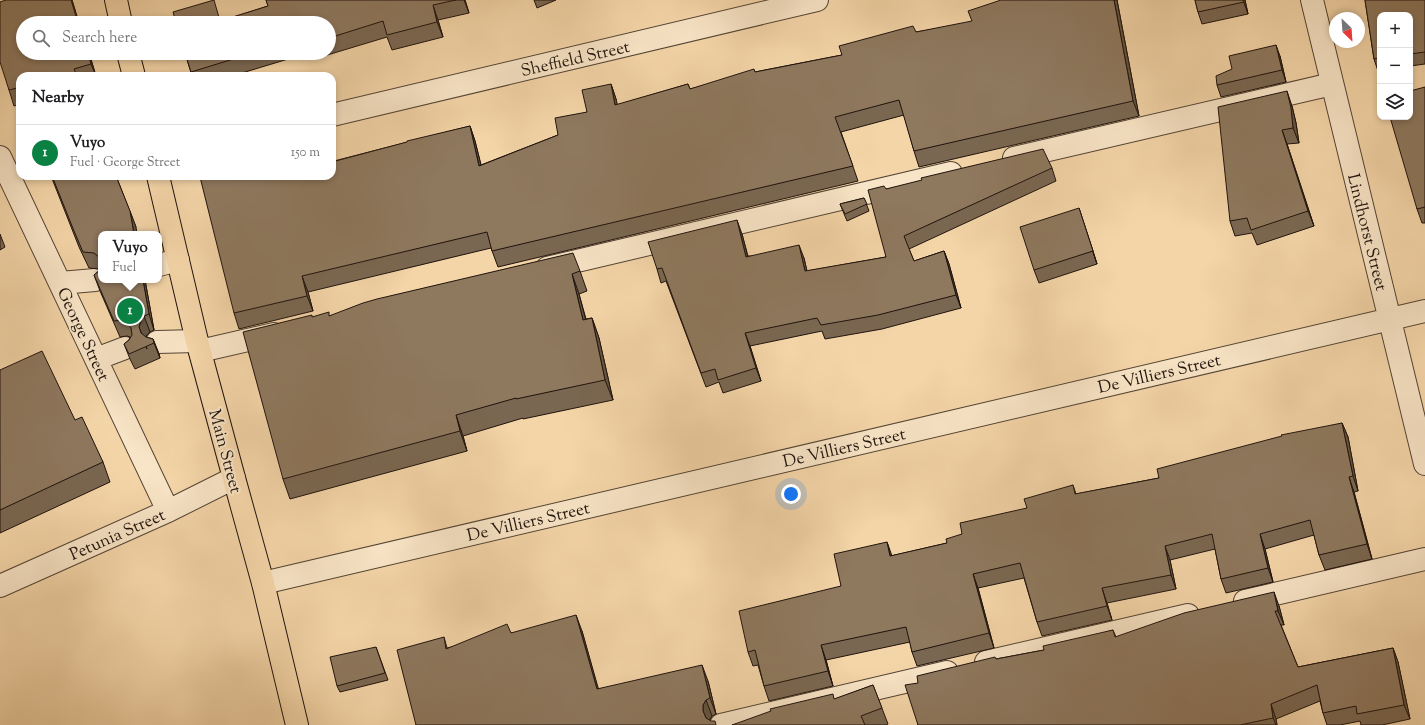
<!DOCTYPE html>
<html lang="en">
<head>
<meta charset="utf-8">
<style>
	body { margin:0; font-family:"Sorts Mill Goudy",serif; background:#f2f2f2; color:#202124 }
	.controls { position:absolute; right:12px; top:12px; display:grid; overflow:hidden; border-radius:8px; box-shadow:0 2px 6px #0003 }
	.controls button { width:36px; height:36px; display:grid; place-items:center; padding:0; border:0; border-bottom:1px solid #e0e0e0; background:#fff; color:#202124; font:20px sans-serif }
	.compass { position:absolute; left:1329px; top:12px; width:36px; height:36px; border-radius:50%; background:#fff; box-shadow:0 2px 6px #0003; rotate:155deg }
	.you { position:absolute; left:791px; top:494px; width:14px; height:14px; margin:-10px; border:3px solid #fff; border-radius:50%; background:#1a73e8; box-shadow:0 0 0 6px #1a73e833 }
	.badge { display:grid; place-items:center; width:26px; height:26px; border-radius:50%; background:#0b8043; color:#fff; font-size:13px; font-weight:700 }
	.pin { position:absolute; translate:-50% -50%; border:2px solid #fff; box-shadow:0 1px 4px #0006 }
	.popup { position:absolute; left:98px; top:231px; width:64px; height:52px; box-sizing:border-box; display:grid; place-content:center; border-radius:8px; background:#fff; filter:drop-shadow(0 1px 3px #0005); font-size:13px; white-space:nowrap; color:#757577 }
	.popup b { font-size:15px; color:#202124 }
	.popup::after { content:''; position:absolute; left:50%; top:100%; margin-left:-8px; border:8px solid transparent; border-top-color:#fff }
	.list { margin:0; padding:0; list-style:none }
	h2 { display:flex; justify-content:space-between; align-items:center; height:52px; margin:0; padding:0 16px; font-size:17px }
	h2 small { font-size:13px; font-weight:400; color:#757577 }
	.list li { display:grid; grid-template-columns:26px 1fr auto; gap:12px; align-items:center; box-sizing:border-box; height:56px; padding:0 16px; border-top:1px solid #e0e0e0 }
	.list b { display:block; font-size:15px; white-space:nowrap }
	.list p { margin:0; font-size:13px; white-space:nowrap; color:#757577 }
	.list em { font-size:13px; font-style:normal; color:#757577 }
	.icon { flex:none; width:22px; height:22px; fill:none; stroke:currentColor; stroke-width:2; stroke-linecap:round; stroke-linejoin:round }
	.map { position:relative; flex:none; width:1425px; height:725px; overflow:hidden }
	.search { position:absolute; background:#fff; box-shadow:0 2px 6px #0003; left:16px; top:16px; width:320px; height:44px; display:flex; align-items:center; gap:10px; box-sizing:border-box; padding:0 14px; border-radius:22px; color:#757577; font-size:15px }
	.panel { position:absolute; background:#fff; box-shadow:0 2px 6px #0003; left:16px; top:72px; width:320px; height:108px; border-radius:12px }
	.map>svg:first-child { display:block }
</style>
</head>
<body>
<div class="map">
<svg width="1425" height="725" viewBox="0 0 1425 725">
	<rect width="100%" height="100%" fill="#f4d5a8"/>
	<filter id="stains"><feTurbulence type="fractalNoise" baseFrequency=".005" numOctaves="4"/><feColorMatrix values="0 0 0 0 .2 0 0 0 0 .09 0 0 0 0 .02 0 0 0 .5 -.17"/></filter>
	<radialGradient id="worn" r=".72"><stop offset=".6" stop-color="#630" stop-opacity="0"/><stop offset="1" stop-color="#630" stop-opacity=".3"/></radialGradient>
	<g fill="none" stroke-linecap="round" stroke-linejoin="round">
		<defs>
			<path id="minor" d="M 1312,0 L 1425,464
				M 332,115 L 817,0
				M 0,157 L 168,511
				M 1014,158 L 1332,84
				M 159,265 L 178,260
				M 547,268 L 951,173
				M 60,283 L 95,280
				M 157,342 L 197,341
				M 200,351 L 274,334
				M 96,359 L 125,348
				M 263,583 L 1425,311
				M 0,586 L 168,511 L 234,478
				M 1245,601 L 1425,559
				M 986,662 L 1188,615
				M 721,725 L 947,672"/>
			<path id="major" d="M 116,0 L 121,23
				M 128,53 L 134,76
				M 158,176 L 197,341 L 234,478 L 263,583 L 297,725"/>
		</defs>
		<!-- minor casing -->
		<use href="#minor" stroke="#544434" stroke-width="24"/>
		<!-- major casing -->
		<use href="#major" stroke="#1f130d" stroke-width="24"/>
		<!-- minor -->
		<use href="#minor" stroke="#f8e4c6" stroke-width="22"/>
		<!-- major -->
		<use href="#major" stroke="#f4d5a8" stroke-width="22"/>
	</g>
	<!-- wall -->
	<path fill="#7a6751" stroke="#1f130d" d="M 6,0 L 72,0 L 79,23 L 23,53 L 89,53 L 96,76 L 20,76 L 20,104 L 14,106 L 9,90 Z
		M 266,0 L 465,0 L 469,13 L 438,20 L 443,37 L 392,50 L 387,37 L 324,56 L 323,53 L 329,53 L 329,23 L 221,21 L 268,6 Z
		M 534,0 L 556,0 L 537,8 Z
		M 1117,0 L 1139,116 L 919,167 L 914,151 L 904,115 L 841,132 L 858,181 L 498,267 L 491,248 L 308,292 L 313,311 L 239,329 L 234,313 L 332,176 L 332,155 L 334,161 L 470,126 L 475,141 L 481,165 L 558,135 L 587,112 L 611,84 L 616,99 L 617,105 L 688,84 L 690,89 L 755,72 L 842,55 L 916,32 Z
		M 1195,0 L 1245,0 L 1248,14 L 1202,24 L 1198,12 Z
		M 1365,0 L 1425,0 L 1425,64 L 1410,66 L 1410,15 L 1380,15 L 1380,71 L 1378,71 L 1374,59 Z
		M 185,53 L 308,53 L 232,76 L 192,76 Z
		M 1280,56 L 1286,82 L 1221,97 L 1217,85 Z
		M 1425,87 L 1425,223 L 1422,223 L 1417,209 Z
		M 1292,106 L 1296,123 L 1299,143 L 1287,144 L 1314,226 L 1257,245 L 1252,233 L 1235,236 L 1230,221 Z
		M 1052,168 L 1056,181 L 909,249 L 914,261 L 944,251 L 949,264 L 961,308 L 882,329 L 825,339 L 822,331 L 750,346 L 761,381 L 723,393 L 719,382 L 706,387 L 666,281 L 661,283 L 657,269 L 742,234 L 748,256 L 804,258 L 807,271 L 886,257 L 886,189 Z
		M 51,176 L 116,176 L 136,227 L 101,234 L 101,280 L 145,280 L 154,330 L 150,332 L 146,336 L 146,337 L 153,339 L 159,354 L 160,358 L 135,369 L 130,359 L 124,344 L 129,340 L 130,337 L 127,336 L 120,337 L 100,291 L 94,275 L 101,269 L 100,269 L 89,268 L 79,247 Z
		M 864,198 L 869,211 L 847,221 L 840,204 Z
		M 1083,221 L 1097,264 L 1039,283 L 1034,270 Z
		M 0,234 L 5,247 L 0,250 Z
		M 580,271 L 587,291 L 579,294 L 586,319 L 592,318 L 599,338 L 613,400 L 523,419 L 523,418 L 463,436 L 467,451 L 290,499 L 283,479 L 313,317 L 330,316 Z
		M 0,370 L 75,420 L 103,462 L 110,482 L 0,533 Z
		M 1342,423 L 1348,437 L 1358,491 L 1354,492 L 1372,559 L 1325,570 L 1319,555 L 1314,535 L 1265,549 L 1273,582 L 1226,593 L 1221,579 L 1215,549 L 1170,560 L 1176,589 L 1107,603 L 1112,620 L 1042,636 L 1037,622 L 1024,578 L 978,588 L 994,648 L 917,666 L 912,652 L 910,642 L 826,660 L 833,686 L 769,701 L 764,686 L 758,665 L 753,666 L 748,652 L 841,586 L 887,542 L 891,556 L 947,543 L 962,534 L 1027,508 L 1073,485 L 1076,494 L 1159,478 Z
		M 1279,606 L 1284,625 L 1281,625 L 1298,667 L 1393,648 L 1398,662 L 1410,719 L 1382,725 L 1361,725 L 1360,721 L 1340,725 L 1327,725 L 1323,713 L 1320,701 L 1276,719 L 1277,725 L 918,725 L 918,683 L 996,659 L 1044,650 L 1113,630 L 1116,637 Z
		M 582,631 L 598,689 L 708,681 L 716,714 L 712,716 L 710,720 L 416,725 L 444,637 L 447,648 L 511,633 Z
		M 376,647 L 388,680 L 340,692 L 337,686 Z
		M 873,685 L 888,724 L 886,725 L 732,725 L 835,699 Z"/>
	<!-- shaded-wall -->
	<path fill="#635442" stroke="#1f130d" d="M 71,0 L 72,0 L 79,23 L 78,23 Z
		M 464,0 L 465,0 L 469,13 Z
		M 1114,0 L 1117,0 L 1139,116 L 1133,101 Z
		M 1243,0 L 1245,0 L 1248,14 Z
		M 433,5 L 438,20 L 443,37 L 437,22 Z
		M 1276,45 L 1280,56 L 1286,82 L 1282,70 Z
		M 88,53 L 89,53 L 96,76 L 91,64 Z
		M 611,84 L 616,99 L 621,120 L 615,105 Z
		M 1287,91 L 1292,106 L 1296,123 L 1299,143 L 1293,128 Z
		M 470,126 L 475,141 L 485,181 L 479,166 Z
		M 1282,130 L 1287,144 L 1314,226 L 1308,211 Z
		M 332,155 L 333,159 L 338,177 L 332,160 Z
		M 1079,208 L 1083,221 L 1097,264 L 1093,251 Z
		M 130,211 L 136,227 L 137,234 L 134,234 Z
		M 737,220 L 742,234 L 751,270 L 746,257 Z
		M 799,245 L 804,258 L 810,285 L 805,271 Z
		M 944,251 L 949,264 L 961,308 L 956,295 Z
		M 572,274 L 579,294 L 591,340 L 583,320 Z
		M 302,276 L 308,292 L 313,311 L 307,296 Z
		M 143,280 L 145,280 L 154,330 L 149,314 Z
		M 144,316 L 150,332 L 146,336 L 145,343 L 147,349 L 139,327 L 141,320 Z
		M 592,318 L 599,338 L 613,400 L 605,380 Z
		M 745,333 L 750,346 L 761,381 L 756,368 Z
		M 153,339 L 159,354 L 160,358 L 154,343 Z
		M 456,415 L 463,436 L 467,451 L 460,431 Z
		M 1342,423 L 1348,437 L 1358,491 L 1353,476 Z
		M 1349,477 L 1354,492 L 1372,559 L 1367,544 Z
		M 1260,534 L 1265,549 L 1273,582 L 1268,568 Z
		M 887,542 L 892,556 L 890,556 Z
		M 1165,546 L 1170,560 L 1176,589 L 1171,575 Z
		M 973,574 L 978,588 L 994,648 L 989,633 Z
		M 1102,588 L 1107,603 L 1112,620 L 1107,606 Z
		M 1274,592 L 1279,606 L 1284,625 L 1278,611 Z
		M 576,615 L 582,631 L 603,705 L 597,689 Z
		M 821,645 L 826,660 L 833,686 L 828,671 Z
		M 1393,648 L 1398,662 L 1410,719 L 1404,705 Z
		M 702,665 L 708,681 L 716,714 L 710,698 Z
		M 706,700 L 712,716 L 709,721 L 709,725 L 703,711 L 703,705 Z
		M 1271,704 L 1276,719 L 1277,725 L 1276,725 L 1273,718 Z"/>
	<!-- building -->
	<path fill="#8e785e" stroke="#1f130d" d="M 6,0 L 71,0 L 78,23 L 23,23 L 23,53 L 88,53 L 91,64 L 74,69 L 77,76 L 20,76 L 20,96 L 17,88 L 9,90 L 0,62 L 0,2 Z
		M 214,0 L 220,21 L 268,6 L 266,0 L 456,0 L 433,5 L 437,22 L 387,35 L 383,21 L 329,38 L 329,23 L 176,23 L 173,12 Z
		M 1001,0 L 1114,0 L 1133,101 L 914,151 L 899,100 L 835,117 L 853,166 L 492,251 L 487,232 L 302,276 L 307,296 L 234,313 L 200,177 L 203,176 L 332,176 L 332,160 L 332,162 L 407,142 L 407,141 L 470,126 L 479,166 L 558,135 L 555,118 L 587,112 L 582,90 L 611,84 L 615,105 L 688,84 L 690,89 L 754,69 L 755,72 L 842,55 L 839,46 L 913,26 L 916,32 L 972,21 L 968,11 Z
		M 1195,0 L 1243,0 L 1244,2 L 1198,12 Z
		M 1365,0 L 1425,0 L 1425,52 L 1410,54 L 1410,15 L 1380,15 L 1380,58 L 1374,59 Z
		M 1276,45 L 1282,70 L 1217,85 L 1216,76 L 1232,69 L 1229,56 Z
		M 185,53 L 253,53 L 191,72 Z
		M 1425,87 L 1425,207 L 1417,209 L 1390,117 L 1410,117 L 1410,91 Z
		M 1287,91 L 1291,108 L 1293,128 L 1282,130 L 1308,211 L 1251,230 L 1247,218 L 1230,221 L 1218,107 Z
		M 1043,149 L 1052,168 L 904,236 L 914,261 L 944,251 L 956,295 L 878,315 L 821,325 L 817,318 L 745,333 L 756,368 L 718,380 L 715,369 L 701,373 L 662,268 L 657,269 L 648,242 L 737,220 L 746,257 L 799,245 L 805,271 L 886,257 L 868,190 L 884,186 L 886,189 L 922,180 L 921,178 Z
		M 52,176 L 116,176 L 130,211 L 134,234 L 101,234 L 101,261 L 100,258 L 94,253 L 83,252 L 74,231 Z
		M 864,198 L 867,204 L 845,214 L 840,204 Z
		M 1079,208 L 1093,251 L 1034,270 L 1020,227 Z
		M 573,253 L 580,271 L 572,274 L 583,320 L 592,318 L 605,380 L 516,399 L 516,398 L 456,415 L 460,431 L 283,479 L 243,332 L 312,315 L 312,317 L 329,312 L 329,316 L 363,303 L 377,299 Z
		M 101,268 L 101,280 L 143,280 L 149,314 L 144,316 L 141,320 L 139,327 L 141,333 L 146,337 L 153,339 L 154,343 L 129,354 L 124,344 L 129,340 L 132,335 L 131,328 L 127,323 L 122,320 L 114,321 L 94,275 L 101,269 Z
		M 42,351 L 75,420 L 82,417 L 103,462 L 0,510 L 0,370 Z
		M 1342,423 L 1353,476 L 1349,477 L 1367,544 L 1319,555 L 1310,520 L 1260,534 L 1268,568 L 1221,579 L 1212,534 L 1165,546 L 1171,575 L 1102,588 L 1107,606 L 1037,622 L 1020,563 L 973,574 L 989,633 L 912,652 L 906,627 L 821,645 L 828,671 L 764,686 L 755,650 L 748,652 L 739,611 L 841,586 L 834,554 L 887,542 L 890,556 L 947,543 L 946,539 L 962,534 L 960,523 L 1027,508 L 1024,499 L 1073,485 L 1075,494 L 1159,478 L 1157,469 L 1282,436 L 1281,435 Z
		M 1274,592 L 1278,611 L 1275,611 L 1298,667 L 1393,648 L 1404,705 L 1357,714 L 1356,706 L 1323,713 L 1317,685 L 1271,704 L 1273,718 L 1240,725 L 918,725 L 905,685 L 918,683 L 917,676 L 995,657 L 996,659 L 1044,650 L 1043,646 L 1113,630 L 1115,637 L 1184,613 Z
		M 576,615 L 597,689 L 702,665 L 710,698 L 706,700 L 703,705 L 703,711 L 706,718 L 711,721 L 715,721 L 716,725 L 416,725 L 397,650 L 444,637 L 446,649 L 507,624 L 511,633 Z
		M 376,647 L 385,673 L 337,686 L 330,657 Z
		M 873,685 L 882,708 L 861,716 L 865,725 L 732,725 L 771,711 L 770,709 L 833,694 L 834,699 Z"/>
	<g text-anchor="middle" stroke-width="4" stroke-linejoin="round" paint-order="stroke">
		<!-- street labels -->
		<g font-size="17" fill="#1f130d" stroke="#f8e4c6">
			<text transform="translate(575 58) rotate(-13)" y="6">Sheffield Street</text>
			<text transform="translate(1368 232) rotate(76)" y="6">Lindhorst Street</text>
			<text transform="translate(84 334) rotate(65)" y="6">George Street</text>
			<text transform="translate(1159 373) rotate(-13)" y="6">De Villiers Street</text>
			<text transform="translate(844 447) rotate(-13)" y="6">De Villiers Street</text>
			<text transform="translate(226 451) rotate(75)" y="6">Main Street</text>
			<text transform="translate(528 521) rotate(-13)" y="6">De Villiers Street</text>
			<text transform="translate(117 534) rotate(-24)" y="6">Petunia Street</text>
		</g>
	</g>
	<rect width="100%" height="100%" filter="url(#stains)"/>
	<rect width="100%" height="100%" fill="url(#worn)"/>
</svg>
<div class="controls">
<button>+</button>
<button>−</button>
<button><svg class="icon" aria-label="layers" viewBox="0 0 24 24"><path d="M12 4l9 5-9 5-9-5zM3 14l9 5 9-5"/></svg></button>
</div>
<svg class="compass" viewBox="-18 -18 36 36"><path d="M0-13l5 13h-10z" fill="#e53935"/><path d="M0 13l5-13h-10z" fill="#757577"/></svg>
<div class="you"></div>
<div class="pin badge" style="left:130px;top:311px">1</div>
<div class="popup"><b>Vuyo</b>Fuel</div>
<div class="search"><svg class="icon" aria-label="search" viewBox="0 0 24 24"><circle cx="10" cy="10" r="6"/><path d="M15 15l6 6"/></svg>Search here</div>
<section class="panel">
<h2>Nearby<small></small></h2>
<ul class="list">
<li><span class="badge">1</span><div><b>Vuyo</b><p>Fuel · George Street</p></div><em>150 m</em></li>
</ul>
</section>
</div>
</body>
</html>
